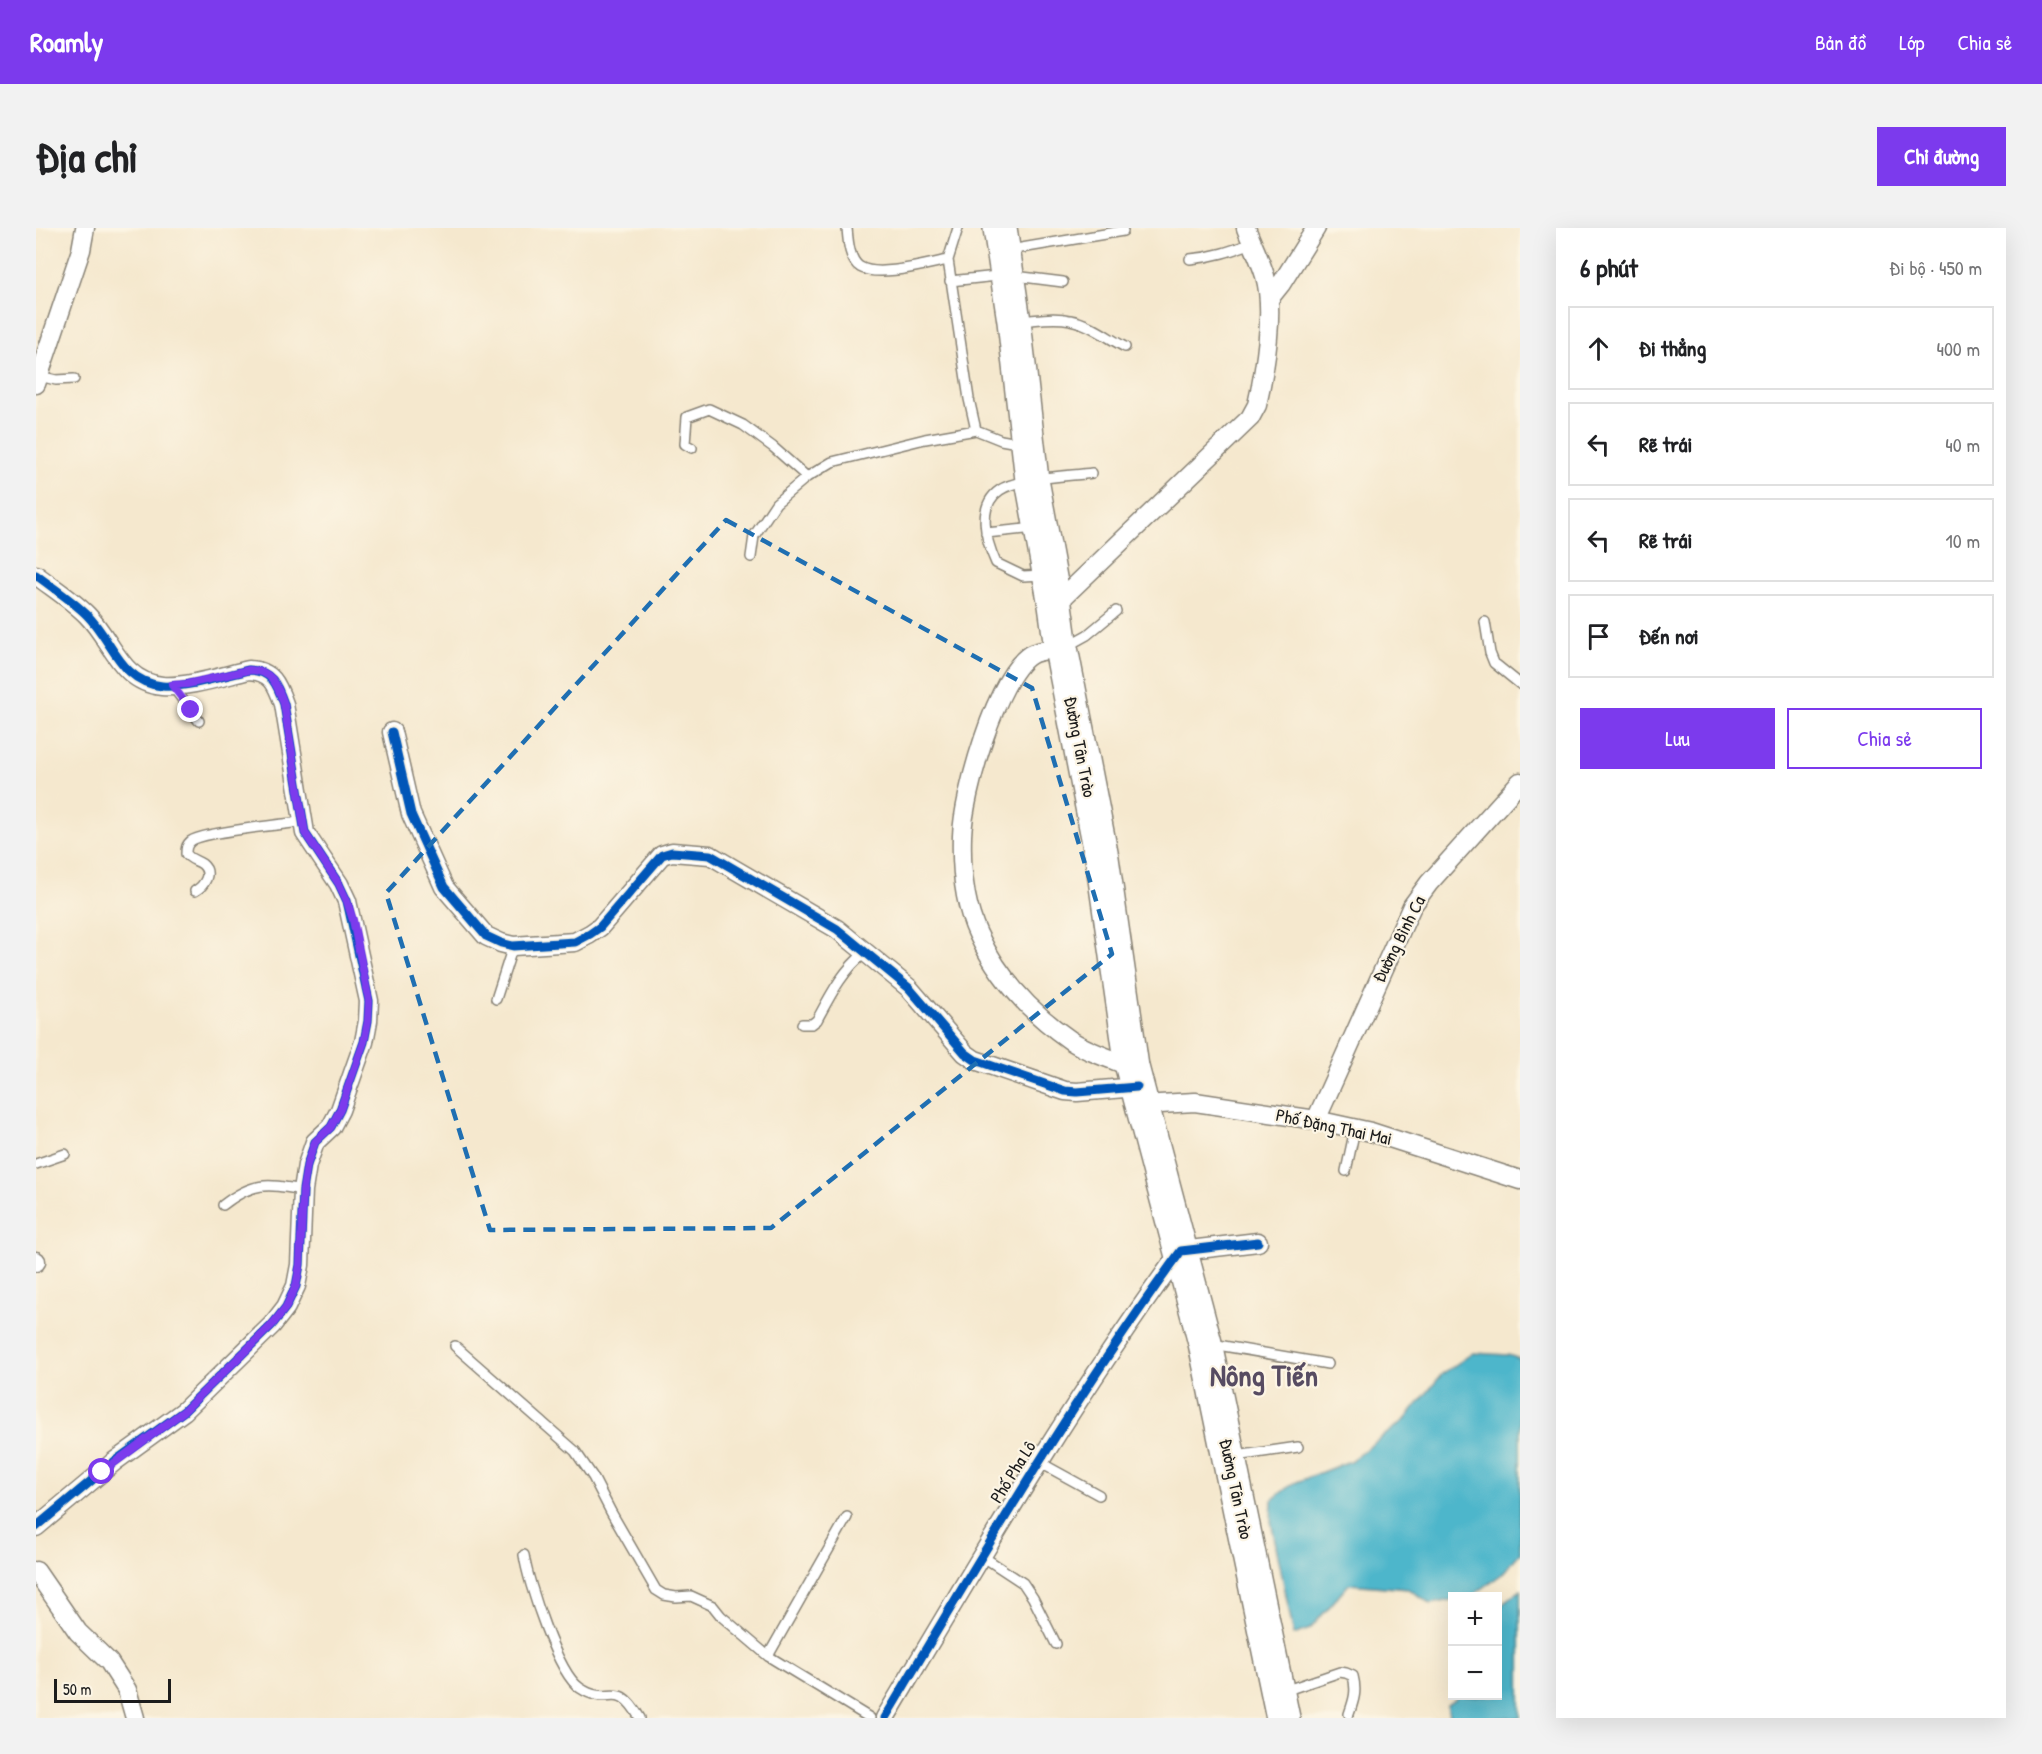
<!DOCTYPE html>
<html lang="vi">
<head>
<meta charset="utf-8">
<style>
	body { margin:0; font-family:"Patrick Hand",sans-serif; background:#f2f2f2; color:#202124 }
	.controls { position:absolute; right:18px; bottom:18px; display:grid; overflow:hidden; border-radius:0px; box-shadow:0 6px 24px #0002 }
	.controls button { width:54px; height:54px; display:grid; place-items:center; padding:0; border:0; border-bottom:2px solid #e0e0e0; background:#fff; color:#202124; font:30px sans-serif }
	.scale { position:absolute; left:18px; bottom:15px; width:117px; box-sizing:border-box; padding-left:6px; border:3px solid #1c1c1c; border-top:0; font-size:16px; line-height:21px; white-space:nowrap; color:#1c1c1c; -webkit-text-stroke:4px #fcf5e5; paint-order:stroke }
	.stop { position:absolute; width:18px; height:18px; margin:-14px; border:4px solid #7c3aed; border-radius:50%; background:#fff }
	.stop.end { background:#7c3aed; border-color:#fff; box-shadow:0 2px 6px #0008 }
	.list { margin:0; padding:0; list-style:none }
	h2 { display:flex; justify-content:space-between; align-items:center; height:78px; margin:0; padding:0 24px; font-size:26px }
	h2 small { font-size:20px; font-weight:400; color:#757577 }
	.list li { display:grid; grid-template-columns:39px 1fr auto; gap:18px; align-items:center; box-sizing:border-box; height:84px; margin:0 12px 12px; padding:0 12px; border:2px solid #e0e0e0; border-radius:0px }
	.list b { display:block; font-size:22px; white-space:nowrap }
	.list em { font-size:20px; font-style:normal; color:#757577 }
	.actions { display:flex; gap:12px; padding:18px 24px }
	.actions a { flex:1; padding:14px 0; border:2px solid #7c3aed; border-radius:0px; text-align:center; font-size:21px; color:#7c3aed }
	.actions .main { background:#7c3aed; color:#fff }
	.icon { flex:none; width:33px; height:33px; fill:none; stroke:currentColor; stroke-width:2; stroke-linecap:round; stroke-linejoin:round }
	.map { position:relative; flex:none; width:1484px; height:1490px; overflow:hidden; border-radius:0px }
	header { display:flex; align-items:center; gap:36px; box-sizing:border-box; height:84px; padding:0 30px; background:#7c3aed; color:#fff }
	header strong { font-size:28px }
	nav { display:flex; gap:33px; margin-inline-start:auto; font-size:21px }
	.intro { display:flex; align-items:center; justify-content:space-between; box-sizing:border-box; height:144px; padding:0 36px }
	h1 { margin:0; font-size:42px }
	.button { padding:15px 27px; border-radius:0px; background:#7c3aed; color:#fff; font-size:21px; font-weight:700 }
	main { display:flex; gap:36px; padding:0 36px }
	aside { flex:1; background:#fff; border-radius:0px; box-shadow:0 6px 24px #0002 }
	.map>svg:first-child { display:block }
</style>
</head>
<body>
<header>
<strong>Roamly</strong>
<nav><a>Bản đồ</a><a>Lớp</a><a>Chia sẻ</a></nav>
</header>
<div class="intro"><h1>Địa chỉ</h1><a class="button">Chỉ đường</a></div>
<main>
<div class="map">
<svg width="1484" height="1490" viewBox="0 0 1484 1490">
	<rect width="100%" height="100%" fill="#fcf5e5"/>
	<filter id="ink" filterUnits="userSpaceOnUse"><feTurbulence type="fractalNoise" baseFrequency=".0167" numOctaves="2"/><feDisplacementMap in="SourceGraphic" scale="12" xChannelSelector="R" yChannelSelector="G"/><feConvolveMatrix kernelMatrix="1 2 1 2 8 2 1 2 1" color-interpolation-filters="sRGB"/></filter>
	<filter id="wash" filterUnits="userSpaceOnUse"><feTurbulence type="fractalNoise" baseFrequency=".008" numOctaves="4" result="noise"/><feDisplacementMap in="SourceGraphic" scale="24" xChannelSelector="R" yChannelSelector="G"/><feGaussianBlur stdDeviation="1.35" result="paint"/><feColorMatrix in="noise" values="0 0 0 0 0 0 0 0 0 0 0 0 0 0 0 0 0 1.4 0 .05"/><feComposite in="paint" operator="in"/></filter>
	<g filter="url(#wash)">
		<rect width="100%" height="100%" fill="#f5e8ce"/>
		<!-- water -->
		<path fill="#4db6cb" stroke="#346974" stroke-width="1.5" d="M 1437,1125 L 1472,1127 L 1484,1131 L 1484,1325 L 1466,1346 L 1436,1368 L 1416,1368 L 1416,1372 L 1395,1376 L 1373,1361 L 1313,1356 L 1274,1401 L 1258,1407 L 1235,1293 L 1236,1272 L 1256,1256 L 1314,1233 L 1369,1192 L 1406,1146 Z
			M 1484,1362 L 1484,1490 L 1415,1490 L 1411,1477 L 1424,1468 L 1462,1468 L 1462,1380 Z"/>
	</g>
	<g filter="url(#ink)">
		<g fill="none" stroke-linecap="round" stroke-linejoin="round">
			<defs>
				<path id="lane" d="M 811,0 C 812,12 813,32 824,39 C 843,50 891,36 912,32
					M 922,0 L 912,32 L 933,171 L 940,202 L 965,212 L 987,216
					M 973,22 L 1087,3
					M 1154,31 C 1177,29 1195,23 1216,15
					M 914,53 L 971,47 L 1027,54
					M 983,93 C 1000,92 1018,88 1034,92 C 1053,95 1072,110 1089,119
					M 3,148 L 20,152 L 38,151
					M 656,220 L 649,216 L 651,189 L 673,181 L 707,197 L 737,219 L 771,249
					M 950,305 L 999,300
					M 715,329 L 718,308 L 740,275 L 771,249 L 796,234 L 889,211 L 940,202
					M 1008,347 L 987,348 L 960,335 C 950,313 940,278 964,262 C 981,250 1035,248 1056,245
					M 1449,394 L 1454,425 L 1458,435 L 1484,456
					M 1031,418 L 1051,407 L 1080,383
					M 137,459 L 163,493
					M 159,663 C 168,658 177,645 166,636 C 160,632 155,632 150,626 C 150,621 150,617 155,613 C 164,605 239,597 257,595 L 266,592
					M 460,771 L 477,718
					M 766,796 L 776,796 L 781,792 C 795,766 807,742 830,724
					M 0,936 L 29,926
					M 1310,943 L 1319,901
					M 187,977 C 218,953 231,956 267,962
					M 1176,1116 L 1292,1136
					M 419,1118 L 539,1223 L 557,1249 L 575,1284 L 620,1362 L 628,1367 L 640,1369 L 655,1368 L 677,1378 L 685,1388 L 732,1428 L 834,1490
					M 1200,1228 L 1262,1219
					M 1003,1234 L 1063,1267
					M 488,1327 C 492,1355 522,1446 544,1460 C 576,1481 579,1448 604,1490
					M 946,1328 L 987,1355 L 997,1370 L 1020,1416
					M 732,1428 L 811,1289
					M 1248,1463 L 1304,1444 L 1310,1445 L 1317,1448 C 1321,1463 1318,1472 1313,1486"/>
				<path id="street" d="M 1233,71 L 1245,56 L 1280,0
					M 0,156 L 45,22 L 49,0
					M 0,347 C 17,360 36,372 51,387 C 77,413 84,454 126,458 C 151,460 187,448 213,442 C 236,443 241,456 248,476 L 269,605 L 303,656 L 311,673 L 333,773 L 332,793 L 328,814 L 304,882 L 295,899 L 279,914 L 271,937 L 267,962 L 264,1037 L 260,1058 L 250,1079 L 236,1097 L 148,1183 L 79,1233 L 0,1299
					M 1019,377 L 1214,190 L 1221,177 C 1229,142 1239,82 1229,48 C 1224,31 1216,16 1210,0
					M 1025,420 C 1015,422 1002,422 994,427 C 960,449 927,568 926,608 C 925,641 928,676 942,706 C 962,749 995,785 1034,812 C 1052,824 1075,831 1096,839
					M 356,504 L 375,586 L 408,659 L 450,708 L 465,715 L 477,718 L 539,714 L 554,706 L 564,699 L 626,627 L 636,624 L 674,627 L 801,701 L 873,760 L 929,825 L 939,832 L 1029,863 L 1041,864 L 1101,859
					M 1106,877 L 1159,874 L 1280,892 L 1335,904 L 1484,952
					M 1280,892 L 1376,678 L 1393,655 L 1484,554
					M 0,1033 L 0,1034
					M 0,1343 L 42,1404 L 73,1434 L 91,1462 L 99,1490
					M 849,1490 C 943,1332 1036,1172 1145,1023 L 1222,1014"/>
				<path id="highway" d="M 964,0 L 978,93 L 996,252 L 1019,377 L 1025,420 L 1066,630 L 1096,839 L 1169,1115 L 1247,1490"/>
			</defs>
			<!-- lane casing -->
			<use href="#lane" stroke="#888275" stroke-width="12"/>
			<!-- street casing -->
			<use href="#street" stroke="#888275" stroke-width="21"/>
			<!-- highway casing -->
			<use href="#highway" stroke="#888275" stroke-width="36"/>
			<!-- lane -->
			<use href="#lane" stroke="#fff" stroke-width="9"/>
			<!-- street -->
			<use href="#street" stroke="#fff" stroke-width="18"/>
			<!-- highway -->
			<use href="#highway" stroke="#fff" stroke-width="33"/>
			<defs>
				<path id="cycleway" d="M 0,347 C 17,360 36,372 51,387 C 77,413 84,454 126,458 C 151,460 187,448 213,442 C 236,443 241,456 248,476 L 269,605 L 303,656 L 311,673 L 333,773 L 332,793 L 328,814 L 304,882 L 295,899 L 279,914 L 271,937 L 267,962 L 264,1037 L 260,1058 L 250,1079 L 236,1097 L 148,1183 L 79,1233 L 0,1299
					M 356,504 L 375,586 L 408,659 L 450,708 L 465,715 L 477,718 L 539,714 L 554,706 L 564,699 L 626,627 L 636,624 L 674,627 L 801,701 L 873,760 L 929,825 L 939,832 L 1029,863 L 1041,864 L 1101,859
					M 849,1490 C 943,1332 1036,1172 1145,1023 L 1222,1014"/>
			</defs>
			<!-- cycleway casing -->
			<use href="#cycleway" stroke="#fcf5e5" stroke-width="13"/>
			<!-- cycleway -->
			<use href="#cycleway" stroke="#0057b8" stroke-width="9"/>
		</g>
	</g>
	<g fill="none" stroke-linecap="round" stroke-linejoin="round" filter="url(#ink)">
		<!-- route -->
		<path stroke="#7c3aed" stroke-width="8" d="M 66,1244 L 148,1183 L 236,1097 L 250,1079 L 260,1058 L 264,1037 L 267,962 L 271,937 L 279,914 L 295,899 L 304,882 L 328,814 L 332,793 L 333,773 L 317,692 L 311,673 L 303,656 L 269,605 L 248,476 C 241,456 236,442 213,442 L 151,456 L 136,457 L 155,482"/>
	</g>
	<!-- marked area -->
	<path fill="none" stroke="#1f6fb2" stroke-width="4.5" stroke-dasharray="12 8" stroke-linejoin="round" d="M 690,292 L 996,460 L 1076,726 L 735,1000 L 454,1002 L 350,665 Z"/>
	<g text-anchor="middle" stroke-width="4.5" stroke-linejoin="round" paint-order="stroke">
		<!-- street labels -->
		<g font-size="18" fill="#1c1c1c" stroke="#fcf5e5">
			<text transform="translate(1044 519) rotate(79)" y="6">Đường Tân Trào</text>
			<text transform="translate(1363 711) rotate(-63)" y="6">Đường Bình Ca</text>
			<text transform="translate(1298 899) rotate(12)" y="6">Phố Đặng Thai Mai</text>
			<text transform="translate(977 1244) rotate(-58)" y="6">Phố Pha Lô</text>
			<text transform="translate(1200 1261) rotate(78)" y="6">Đường Tân Trào</text>
		</g>
		<!-- town labels -->
		<g font-size="30" font-weight="bold" fill="#574c62" stroke="#fcf5e5">
			<text x="1228" y="1158">Nông Tiến</text>
		</g>
	</g>
</svg>
<div class="controls">
<button>+</button>
<button>−</button>
</div>
<div class="scale">50 m</div>
<div class="stop" style="left:66px;top:1244px"></div>
<div class="stop end" style="left:155px;top:482px"></div>
</div>
<aside>
<h2>6 phút<small>Đi bộ · 450 m</small></h2>
<ul class="list">
<li><svg class="icon" aria-label="ahead" viewBox="0 0 24 24"><path d="M12 20V5M6 11l6-6 6 6"/></svg><div><b>Đi thẳng</b></div><em>400 m</em></li>
<li><svg class="icon" aria-label="left" viewBox="0 0 24 24"><path d="M17 20v-9H6M10 6l-5 5 5 5"/></svg><div><b>Rẽ trái</b></div><em>40 m</em></li>
<li><svg class="icon" aria-label="left" viewBox="0 0 24 24"><path d="M17 20v-9H6M10 6l-5 5 5 5"/></svg><div><b>Rẽ trái</b></div><em>10 m</em></li>
<li><svg class="icon" aria-label="arrive" viewBox="0 0 24 24"><path d="M6 21V4h12l-3 4 3 4H6"/></svg><div><b>Đến nơi</b></div></li>
</ul>
<div class="actions"><a class="main">Lưu</a><a>Chia sẻ</a></div>
</aside>
</main>
</body>
</html>
